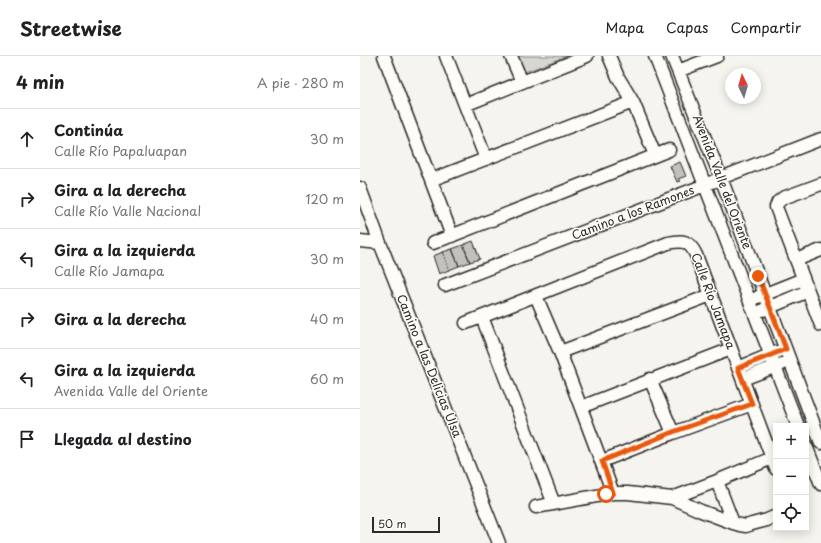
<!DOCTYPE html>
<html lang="es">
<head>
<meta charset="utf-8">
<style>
	body { margin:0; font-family:"Playpen Sans",sans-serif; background:#f2f2f2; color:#202124 }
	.controls { position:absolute; right:12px; bottom:12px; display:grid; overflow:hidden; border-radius:0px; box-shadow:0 2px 10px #0003 }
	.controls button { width:36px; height:36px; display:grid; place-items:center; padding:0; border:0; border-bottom:1px solid #e0e0e0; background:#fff; color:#202124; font:20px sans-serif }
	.compass { position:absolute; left:365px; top:12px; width:36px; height:36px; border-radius:50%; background:#fff; box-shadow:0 2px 10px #0003; rotate:355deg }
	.scale { position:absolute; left:12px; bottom:10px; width:68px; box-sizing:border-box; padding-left:4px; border:2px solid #2b2b2b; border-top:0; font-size:11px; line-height:14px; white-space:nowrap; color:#2b2b2b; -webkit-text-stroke:3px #fdfcf7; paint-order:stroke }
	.stop { position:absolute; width:12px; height:12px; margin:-9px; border:3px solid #ea580c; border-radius:50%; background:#fff }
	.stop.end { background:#ea580c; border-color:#fff; box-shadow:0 1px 4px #0008 }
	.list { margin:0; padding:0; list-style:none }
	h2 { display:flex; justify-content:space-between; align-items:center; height:52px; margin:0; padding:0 16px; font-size:17px }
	h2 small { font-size:13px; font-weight:400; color:#757577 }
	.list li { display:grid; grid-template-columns:26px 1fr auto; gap:12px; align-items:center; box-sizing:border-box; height:60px; padding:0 16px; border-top:1px solid #e0e0e0 }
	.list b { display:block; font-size:15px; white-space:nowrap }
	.list p { margin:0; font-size:13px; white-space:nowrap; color:#757577 }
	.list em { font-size:13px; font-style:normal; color:#757577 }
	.icon { flex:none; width:22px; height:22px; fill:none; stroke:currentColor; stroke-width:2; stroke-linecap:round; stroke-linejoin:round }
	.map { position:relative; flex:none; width:461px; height:487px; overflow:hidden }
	header { display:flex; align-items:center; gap:24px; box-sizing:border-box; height:56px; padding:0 20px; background:#fff; border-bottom:1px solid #e0e0e0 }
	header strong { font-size:19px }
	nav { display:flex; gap:22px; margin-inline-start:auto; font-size:14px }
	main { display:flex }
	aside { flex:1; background:#fff }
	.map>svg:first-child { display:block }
</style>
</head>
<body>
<header>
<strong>Streetwise</strong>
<nav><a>Mapa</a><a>Capas</a><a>Compartir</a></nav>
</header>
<main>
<aside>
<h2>4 min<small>A pie · 280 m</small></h2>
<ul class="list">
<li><svg class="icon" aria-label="ahead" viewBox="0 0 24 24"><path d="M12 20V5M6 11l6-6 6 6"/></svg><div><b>Continúa</b><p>Calle Río Papaluapan</p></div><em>30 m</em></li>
<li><svg class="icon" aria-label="right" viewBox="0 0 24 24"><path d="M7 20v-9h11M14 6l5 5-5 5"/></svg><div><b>Gira a la derecha</b><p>Calle Río Valle Nacional</p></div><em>120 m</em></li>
<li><svg class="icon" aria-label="left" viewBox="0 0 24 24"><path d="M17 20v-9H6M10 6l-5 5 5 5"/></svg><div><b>Gira a la izquierda</b><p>Calle Río Jamapa</p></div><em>30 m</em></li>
<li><svg class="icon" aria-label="right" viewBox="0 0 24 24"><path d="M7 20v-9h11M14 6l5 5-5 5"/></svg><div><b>Gira a la derecha</b></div><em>40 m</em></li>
<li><svg class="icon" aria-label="left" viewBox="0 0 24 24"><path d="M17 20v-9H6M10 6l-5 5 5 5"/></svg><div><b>Gira a la izquierda</b><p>Avenida Valle del Oriente</p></div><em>60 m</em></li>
<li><svg class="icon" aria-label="arrive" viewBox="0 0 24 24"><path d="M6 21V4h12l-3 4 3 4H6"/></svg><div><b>Llegada al destino</b></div></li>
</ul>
</aside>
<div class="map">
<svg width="461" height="487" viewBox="0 0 461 487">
	<rect width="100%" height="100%" fill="#f5f4ef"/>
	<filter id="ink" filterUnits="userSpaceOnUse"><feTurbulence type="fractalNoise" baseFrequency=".025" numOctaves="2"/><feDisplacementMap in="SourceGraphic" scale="8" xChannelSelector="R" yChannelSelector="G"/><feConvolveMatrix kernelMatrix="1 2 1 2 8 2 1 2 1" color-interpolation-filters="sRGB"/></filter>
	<g filter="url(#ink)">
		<!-- green -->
		<path fill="#d7d6d2" stroke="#81807e" d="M 155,0 L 207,0 L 162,17 Z"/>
		<!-- building -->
		<path fill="#c2c1be" stroke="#2b2b2b" d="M 320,106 L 326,120 L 318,123 L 320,125 L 317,126 L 310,110 Z
			M 113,185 L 120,203 L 110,206 L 103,189 Z
			M 103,189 L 110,206 L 99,210 L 92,193 Z
			M 92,193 L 99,210 L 89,214 L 83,196 Z
			M 83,196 L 89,214 L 79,218 L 73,200 Z"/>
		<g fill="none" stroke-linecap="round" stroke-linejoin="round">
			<defs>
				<path id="minor" d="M 24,0 L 92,180
					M 86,0 L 126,103
					M 151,0 L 162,26
					M 249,0 L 258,21 L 273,46 L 295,99
					M 295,0 C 343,123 390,247 438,370
					M 312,0 L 361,122 L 461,387
					M 318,15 L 357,0
					M 105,49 L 227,0
					M 71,124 L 273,46
					M 461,128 L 423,142 L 418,146 L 416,151 L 461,269
					M 0,132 L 20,187 L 139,487
					M 0,185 L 20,187
					M 73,187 L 309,94
					M 436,204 L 461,194
					M 85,229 L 345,129 L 361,122 L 461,83
					M 176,240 L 200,296 L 253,437
					M 398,241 L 443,223
					M 403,254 L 448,235
					M 122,261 L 194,448
					M 106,267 L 308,187 C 323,184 329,184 336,199 L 416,413
					M 200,296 L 351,239
					M 378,312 L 417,296
					M 290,323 L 313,377
					M 383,323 L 422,308
					M 221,351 L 371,293
					M 446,390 L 461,428
					M 242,405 L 313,377 L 392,348
					M 357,425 L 373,467
					M 312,442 L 357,425 L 412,402
					M 176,451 L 253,437 L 268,437 L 312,442 L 341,455 L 373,467 L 380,469 L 386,470 L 392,468 L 407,464 L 416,460"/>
			</defs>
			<!-- minor casing -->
			<use href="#minor" stroke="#2b2b2b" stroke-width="15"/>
			<!-- minor -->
			<use href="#minor" stroke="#fdfcf7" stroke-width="12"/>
		</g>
	</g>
	<g fill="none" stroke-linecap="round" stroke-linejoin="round" filter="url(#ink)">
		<!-- route -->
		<path stroke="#ea580c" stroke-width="5" d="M 246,438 L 253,437 L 242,405 L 313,376 L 392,348 L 378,312 L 426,293 L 398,220"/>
	</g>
	<g text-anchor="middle" stroke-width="3" stroke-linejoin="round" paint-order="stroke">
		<!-- street labels -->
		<g font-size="12" fill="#2b2b2b" stroke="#fdfcf7">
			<text transform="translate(362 126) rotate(69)" y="4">Avenida Valle del Oriente</text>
			<text transform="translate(273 157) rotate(-21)" y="4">Camino a los Ramones</text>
			<text transform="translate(353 245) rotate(69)" y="4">Calle Río Jamapa</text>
			<text transform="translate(69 310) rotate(68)" y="4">Camino a las Delicias Ulsa</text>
		</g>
	</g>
</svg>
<div class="controls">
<button>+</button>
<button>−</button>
<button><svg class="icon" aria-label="locate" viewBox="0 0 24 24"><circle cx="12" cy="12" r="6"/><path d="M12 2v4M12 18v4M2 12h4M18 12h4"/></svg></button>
</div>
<svg class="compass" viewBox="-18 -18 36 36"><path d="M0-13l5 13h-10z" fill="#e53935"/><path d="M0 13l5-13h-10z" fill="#757577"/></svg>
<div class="scale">50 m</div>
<div class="stop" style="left:246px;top:438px"></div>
<div class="stop end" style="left:398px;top:220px"></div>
</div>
</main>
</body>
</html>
